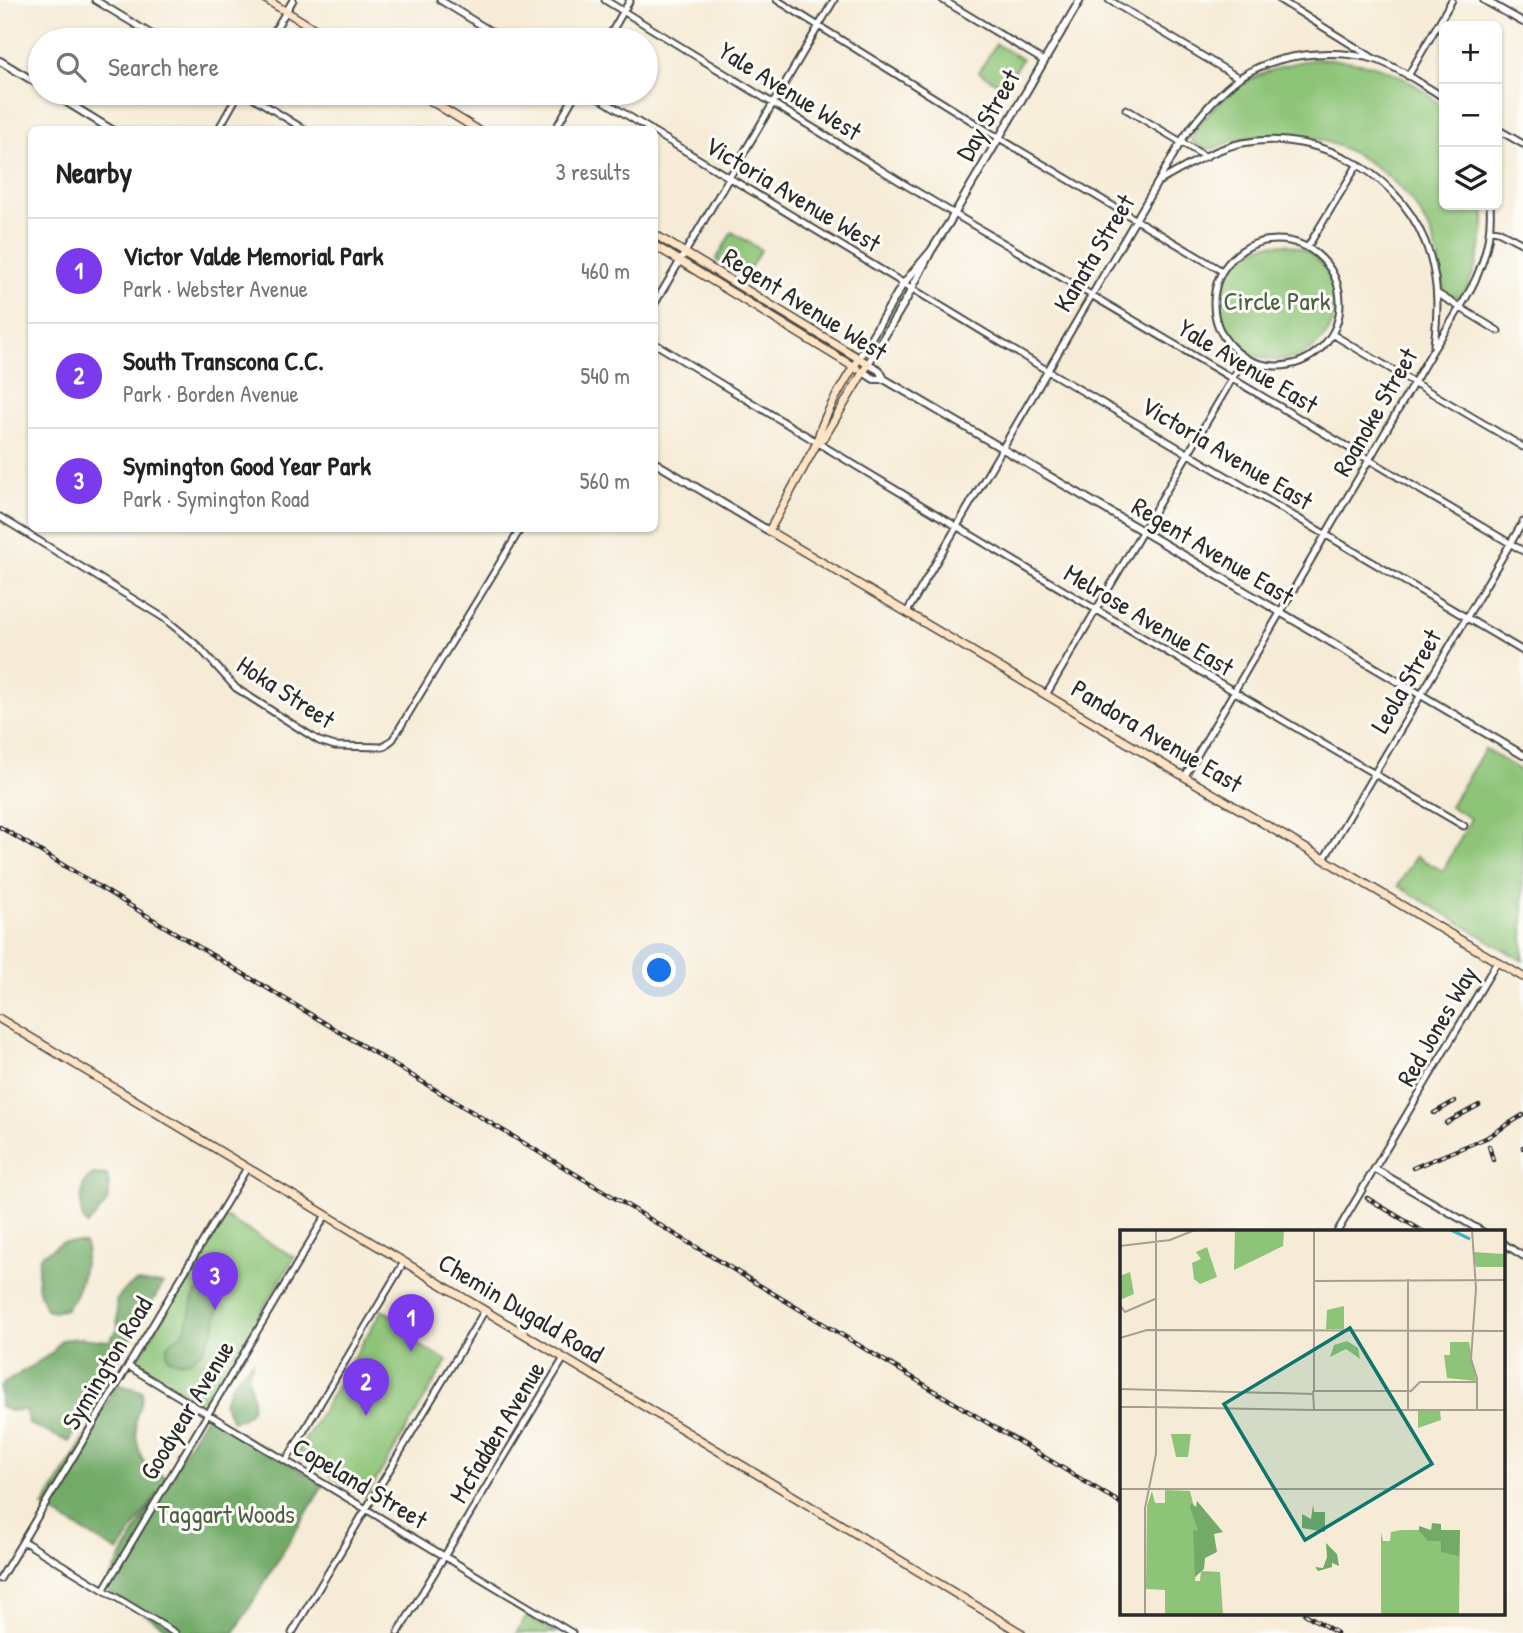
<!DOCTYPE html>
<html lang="en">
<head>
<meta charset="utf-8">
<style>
	body { margin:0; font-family:"Patrick Hand",sans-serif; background:#f6f6f6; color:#222 }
	.controls { position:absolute; right:21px; top:21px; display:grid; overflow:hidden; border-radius:10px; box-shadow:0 2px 5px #0004 }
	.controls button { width:63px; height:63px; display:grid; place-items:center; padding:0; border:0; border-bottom:2px solid #e0e0e0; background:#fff; color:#222; font:35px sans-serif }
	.you { position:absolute; left:660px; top:971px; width:24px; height:24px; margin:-18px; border:5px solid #fff; border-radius:50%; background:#1a73e8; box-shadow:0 0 0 10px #1a73e833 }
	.badge { display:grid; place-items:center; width:46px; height:46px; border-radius:50%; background:#7c3aed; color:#fff; font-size:23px; font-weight:700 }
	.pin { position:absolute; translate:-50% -58px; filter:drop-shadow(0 2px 4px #0008) }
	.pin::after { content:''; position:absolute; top:37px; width:24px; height:21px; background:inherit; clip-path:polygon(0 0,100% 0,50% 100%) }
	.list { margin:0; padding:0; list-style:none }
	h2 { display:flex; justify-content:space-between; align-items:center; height:91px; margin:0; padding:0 28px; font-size:30px }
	h2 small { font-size:23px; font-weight:400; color:#767676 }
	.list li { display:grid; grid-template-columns:46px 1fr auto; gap:21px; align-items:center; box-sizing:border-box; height:105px; padding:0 28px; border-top:2px solid #e0e0e0 }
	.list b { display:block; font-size:26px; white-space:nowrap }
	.list p { margin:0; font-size:23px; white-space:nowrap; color:#767676 }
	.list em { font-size:23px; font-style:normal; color:#767676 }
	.icon { flex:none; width:38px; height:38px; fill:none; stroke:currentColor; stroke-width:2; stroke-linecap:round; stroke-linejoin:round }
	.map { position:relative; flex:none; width:1523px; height:1633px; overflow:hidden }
	.search { position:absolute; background:#fff; box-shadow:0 2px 5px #0004; left:28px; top:28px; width:630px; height:77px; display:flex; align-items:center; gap:18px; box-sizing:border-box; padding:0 24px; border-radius:38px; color:#767676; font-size:26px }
	.panel { position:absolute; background:#fff; box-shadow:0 2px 5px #0004; left:28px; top:126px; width:630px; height:406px; border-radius:10px }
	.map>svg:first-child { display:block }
</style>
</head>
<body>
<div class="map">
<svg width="1523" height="1633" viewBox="0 0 1523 1633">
	<rect width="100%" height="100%" fill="#fdfcf7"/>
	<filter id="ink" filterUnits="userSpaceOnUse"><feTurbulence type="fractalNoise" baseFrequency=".0143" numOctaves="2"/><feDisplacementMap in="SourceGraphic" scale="14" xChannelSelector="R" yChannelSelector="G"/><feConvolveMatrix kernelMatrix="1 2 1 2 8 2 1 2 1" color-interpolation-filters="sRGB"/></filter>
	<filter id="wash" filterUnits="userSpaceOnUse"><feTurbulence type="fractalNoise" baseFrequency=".00686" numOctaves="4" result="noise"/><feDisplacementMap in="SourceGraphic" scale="28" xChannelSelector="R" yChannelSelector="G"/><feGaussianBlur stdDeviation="1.57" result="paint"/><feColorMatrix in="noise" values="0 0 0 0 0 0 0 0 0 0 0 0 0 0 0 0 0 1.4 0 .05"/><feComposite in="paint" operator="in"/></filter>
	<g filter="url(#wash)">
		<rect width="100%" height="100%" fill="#f6ebd6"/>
		<!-- green -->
		<path fill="#8dc477" stroke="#5c7851" stroke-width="2" d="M 996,44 L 1022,59 L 1005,88 L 979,72 Z
			M 1318,59 C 1370,60 1407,71 1444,109 L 1444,205 L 1485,205 L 1485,209 C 1484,241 1478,269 1462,297 L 1457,299 L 1444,291 C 1440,272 1439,252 1431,234 C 1404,174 1338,131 1272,135 C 1258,136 1243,138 1230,142 C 1221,145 1213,151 1204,149 C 1199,147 1195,144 1191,140 C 1195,130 1202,121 1209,113 C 1238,80 1275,64 1318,59 Z
			M 732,232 L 761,250 L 744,277 L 716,260 Z
			M1220 302a58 58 0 1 1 116 0a58 58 0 1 1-116 0Z
			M 1485,749 L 1523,772 L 1523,961 L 1398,886 L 1416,856 L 1443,871 L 1471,819 L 1450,806 Z
			M 225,1217 L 294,1257 L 205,1406 L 135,1364 Z
			M 382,1310 L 420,1330 L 414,1342 L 447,1361 L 366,1497 L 296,1455 Z
			M 527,1616 L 556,1633 L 516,1633 Z"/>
		<!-- forest -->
		<path fill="#72aa68" stroke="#4e6a4a" stroke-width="2" d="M 93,1174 L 107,1175 C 114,1201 104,1207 87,1225 C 77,1214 82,1196 84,1182 Z
			M 63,1242 L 85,1243 L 87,1249 L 81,1280 L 74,1298 L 66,1309 L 53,1312 L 46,1309 C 36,1287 36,1280 40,1256 Z
			M 136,1282 L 163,1284 L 69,1442 L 29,1424 L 25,1410 L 9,1411 L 0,1406 L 0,1386 L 52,1353 L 61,1340 L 81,1338 L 109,1341 L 118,1329 L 116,1301 L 123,1291 Z
			M 205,1286 L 214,1290 C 216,1297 218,1305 218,1312 C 215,1334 196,1374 168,1358 C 163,1342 176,1342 184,1331 C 194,1316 186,1294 205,1286 Z
			M 253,1362 C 251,1367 248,1372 248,1378 C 248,1384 251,1388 252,1393 C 255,1408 247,1420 232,1421 L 224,1403 C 229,1387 240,1371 253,1362 Z
			M 117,1384 L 142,1391 C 144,1401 138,1408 136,1418 C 134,1430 138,1458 148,1467 C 153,1472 162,1475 168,1478 L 207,1414 L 324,1484 L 234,1633 L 175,1633 L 104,1589 L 159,1491 L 118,1552 L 43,1507 Z"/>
	</g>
	<g filter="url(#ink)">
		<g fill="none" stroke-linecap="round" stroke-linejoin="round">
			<defs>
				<path id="minor" d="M 95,0 L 161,40
					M 440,0 L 505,40
					M 605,0 L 909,187 L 1523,551
					M 777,0 L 999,138 L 1222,271
					M 943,0 L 1044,61
					M 1109,0 L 1239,78
					M 1280,0 L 1373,58
					M 269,40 L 293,0
					M 607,40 L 630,0
					M 1408,76 L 1452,0
					M 246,93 L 305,130
					M 591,93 L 651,130
					M 1126,109 L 1206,157
					M 1497,129 L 1523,144
					M 218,130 L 239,93
					M 555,130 L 576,93
					M 654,132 L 1048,371 L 1523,651
					M 1160,181 C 1186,167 1213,149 1242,143 C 1322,128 1407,177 1430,256 C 1439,286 1438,314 1434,345
					M 1491,230 L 1498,231 L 1523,244
					M1214 303a63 63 0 1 1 126 0a63 63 0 1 1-126 0Z
					M 1307,248 L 1358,164
					M 1438,294 L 1498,331
					M 654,305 L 834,0
					M 1332,334 L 1523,447
					M 654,343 C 922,507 1192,668 1464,826
					M 0,517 L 164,618 L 199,647 L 236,688 L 319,741 L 335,746 L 383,747 L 393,739 L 521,528
					M 907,612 L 1184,137 C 1200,115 1217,94 1239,78 C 1276,53 1332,48 1374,59 C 1390,64 1408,75 1422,84 C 1430,89 1438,93 1444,99
					M 1046,695 L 1245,357
					M 1185,776 L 1433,350 C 1463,303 1494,264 1490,205
					M 1324,859 L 1523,522
					M 1375,1169 L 1483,1232
					M 1337,1232 L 1497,962
					M 1504,1244 L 1523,1256
					M 128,1366 L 572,1633
					M 286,1461 L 404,1262
					M 23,1541 L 175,1633
					M 0,1579 L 247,1168
					M 104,1589 L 326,1215
					M 292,1633 L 485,1310
					M 398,1633 L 564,1358"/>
				<path id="tertiary" d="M 1484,0 L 1523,22
					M 0,61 L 40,85
					M 52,93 L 112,130
					M 931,251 L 907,298 L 868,364 L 879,370 L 884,379 L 1523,755
					M 859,358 L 903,284 L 931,251 L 949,223 L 1080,0
					M 863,372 L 874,379 L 884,379
					M 654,462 L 769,531"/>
				<path id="secondary" d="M 267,0 L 333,40
					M 418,93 L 478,130
					M 654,234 L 868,364 L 825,436 L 818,443
					M 654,245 L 857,369
					M 859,358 C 845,381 821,418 817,443 L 769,531 L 1523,977
					M 0,1019 L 1021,1633"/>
			</defs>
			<!-- minor casing -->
			<use href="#minor" stroke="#494845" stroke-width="9"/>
			<!-- tertiary casing -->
			<use href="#tertiary" stroke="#494845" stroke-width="10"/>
			<!-- secondary casing -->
			<use href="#secondary" stroke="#494845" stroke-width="10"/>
			<!-- minor -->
			<use href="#minor" stroke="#fff" stroke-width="5"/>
			<!-- tertiary -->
			<use href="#tertiary" stroke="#fff" stroke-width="6"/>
			<!-- secondary -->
			<use href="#secondary" stroke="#fee4c5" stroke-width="7"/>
			<defs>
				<path id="rail" d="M 0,827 L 1122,1504
					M 1434,1113 L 1455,1101
					M 1446,1123 L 1479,1105
					M 1489,1146 L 1493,1160
					M 1523,1148 L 1523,1147
					M 1413,1168 L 1486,1138 L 1523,1115
					M 1367,1198 L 1424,1232
					M 1305,1614 L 1337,1633"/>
			</defs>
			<!-- rail casing -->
			<use href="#rail" stroke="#2b2b2b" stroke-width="4.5"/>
			<!-- rail -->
			<use href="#rail" stroke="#fdfcf7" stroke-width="2" stroke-dasharray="5" stroke-linecap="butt"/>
		</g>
	</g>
	<g text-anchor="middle" stroke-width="6" stroke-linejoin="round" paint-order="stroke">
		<!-- street labels -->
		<g font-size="26" fill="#2b2b2b" stroke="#fdfcf7">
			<text transform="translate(790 91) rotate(32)" y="9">Yale Avenue West</text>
			<text transform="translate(988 115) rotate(-60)" y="9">Day Street</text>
			<text transform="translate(793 194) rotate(31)" y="9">Victoria Avenue West</text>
			<text transform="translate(1094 253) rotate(-59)" y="9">Kanata Street</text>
			<text transform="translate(805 304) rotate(32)" y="9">Regent Avenue West</text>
			<text transform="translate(1248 366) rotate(31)" y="9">Yale Avenue East</text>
			<text transform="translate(1375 412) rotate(-60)" y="9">Roanoke Street</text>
			<text transform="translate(1227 453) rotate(31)" y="9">Victoria Avenue East</text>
			<text transform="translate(1213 551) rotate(31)" y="9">Regent Avenue East</text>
			<text transform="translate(1149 620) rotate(31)" y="9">Melrose Avenue East</text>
			<text transform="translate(1406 681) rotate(-60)" y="9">Leola Street</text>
			<text transform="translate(286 692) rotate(33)" y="9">Hoka Street</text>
			<text transform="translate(1157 736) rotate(31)" y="9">Pandora Avenue East</text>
			<text transform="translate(1437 1026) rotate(-60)" y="9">Red Jones Way</text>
			<text transform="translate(521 1308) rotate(31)" y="9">Chemin Dugald Road</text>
			<text transform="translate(107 1363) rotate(-59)" y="9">Symington Road</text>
			<text transform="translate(187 1410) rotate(-59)" y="9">Goodyear Avenue</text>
			<text transform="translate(497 1432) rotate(-59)" y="9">Mcfadden Avenue</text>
			<text transform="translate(360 1483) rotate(31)" y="9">Copeland Street</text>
		</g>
		<!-- park labels -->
		<g font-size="26" fill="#4d6146" stroke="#fdfcf7">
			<text x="1277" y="310">Circle Park</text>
			<text x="226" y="1523">Taggart Woods</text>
		</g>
	</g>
	<!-- overview -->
	<g transform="translate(1120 1230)">
		<rect width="385" height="385" fill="#f6ebd6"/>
		<path d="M 115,0 L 164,0 L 163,16 L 114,40 ZM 87,17 L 97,47 L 80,54 L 74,49 L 72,33 L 81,29 L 76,22 ZM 353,22 L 384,24 L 384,37 L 356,37 ZM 10,42 L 14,64 L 0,70 L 0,46 ZM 224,76 L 224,99 L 206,99 L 207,80 ZM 227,111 L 238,118 L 240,129 L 226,119 L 210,127 L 214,115 ZM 330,112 L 349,112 L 356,151 L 327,148 L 324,125 L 330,125 ZM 298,181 L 320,181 L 321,190 L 298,198 ZM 51,204 L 71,204 L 68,227 L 56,227 ZM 45,260 L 70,261 L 80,301 L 75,351 L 80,351 L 81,341 L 100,342 L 103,385 L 45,385 L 45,360 L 26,359 L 27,276 L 32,261 L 35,273 L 45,273 ZM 281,300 L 340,300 L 339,385 L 261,385 L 261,302 L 263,311 L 270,311 L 271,302 Z" fill="#8dc477"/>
		<path d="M 77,271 L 103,302 L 94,304 L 97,322 L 85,328 L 84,339 L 75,347 L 73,300 L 78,301 L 70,277 L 71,273 L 76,277 ZM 193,275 L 194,282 L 205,282 L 205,302 L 182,298 L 182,284 L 191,289 ZM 312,293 L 321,294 L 321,300 L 340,300 L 339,326 L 321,322 L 321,311 L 308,311 L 299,301 L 299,296 L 311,300 ZM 206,313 L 217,324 L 219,336 L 212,333 L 212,337 L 198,341 L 195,337 L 203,338 L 207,327 Z" fill="#72aa68"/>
		<path fill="none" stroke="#46b2c4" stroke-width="3.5" d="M 331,0 L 350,9"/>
		<path fill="none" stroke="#a59e92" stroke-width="2" d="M 194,0 L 194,161 L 291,161M 352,0 L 356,58 L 351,129 L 357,148 L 357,179M 0,16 L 50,10 L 75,0M 288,49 L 288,179M 194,51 L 385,50M 0,75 L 5,82 L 35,69M 0,108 L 27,100 L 385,101M 0,159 L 194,164M 193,161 L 194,180 L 385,180M 290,162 L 300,152 L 357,152M 0,177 L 28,177M 27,177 L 194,180M 0,259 L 385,259M 25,385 L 25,278 L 36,224 L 36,0"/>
		<path fill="#0f766e" fill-opacity="0.15" stroke="#0f766e" stroke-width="3.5" d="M 230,98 L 312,234 L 185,310 L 104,174 Z"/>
		<rect width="385" height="385" fill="none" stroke="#2b2b2b" stroke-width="3.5"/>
	</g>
</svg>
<div class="controls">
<button>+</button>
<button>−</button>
<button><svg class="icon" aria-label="layers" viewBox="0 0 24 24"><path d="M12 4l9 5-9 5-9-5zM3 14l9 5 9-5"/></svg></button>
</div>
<div class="you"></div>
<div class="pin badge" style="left:411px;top:1352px">1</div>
<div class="pin badge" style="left:366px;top:1416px">2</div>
<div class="pin badge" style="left:215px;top:1310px">3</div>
<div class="search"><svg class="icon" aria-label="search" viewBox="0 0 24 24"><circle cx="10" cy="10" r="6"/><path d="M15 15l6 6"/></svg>Search here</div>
<section class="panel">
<h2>Nearby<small>3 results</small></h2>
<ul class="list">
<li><span class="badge">1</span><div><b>Victor Valde Memorial Park</b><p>Park · Webster Avenue</p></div><em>460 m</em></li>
<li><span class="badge">2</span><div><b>South Transcona C.C.</b><p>Park · Borden Avenue</p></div><em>540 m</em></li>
<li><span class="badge">3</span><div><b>Symington Good Year Park</b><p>Park · Symington Road</p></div><em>560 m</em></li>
</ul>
</section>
</div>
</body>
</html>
